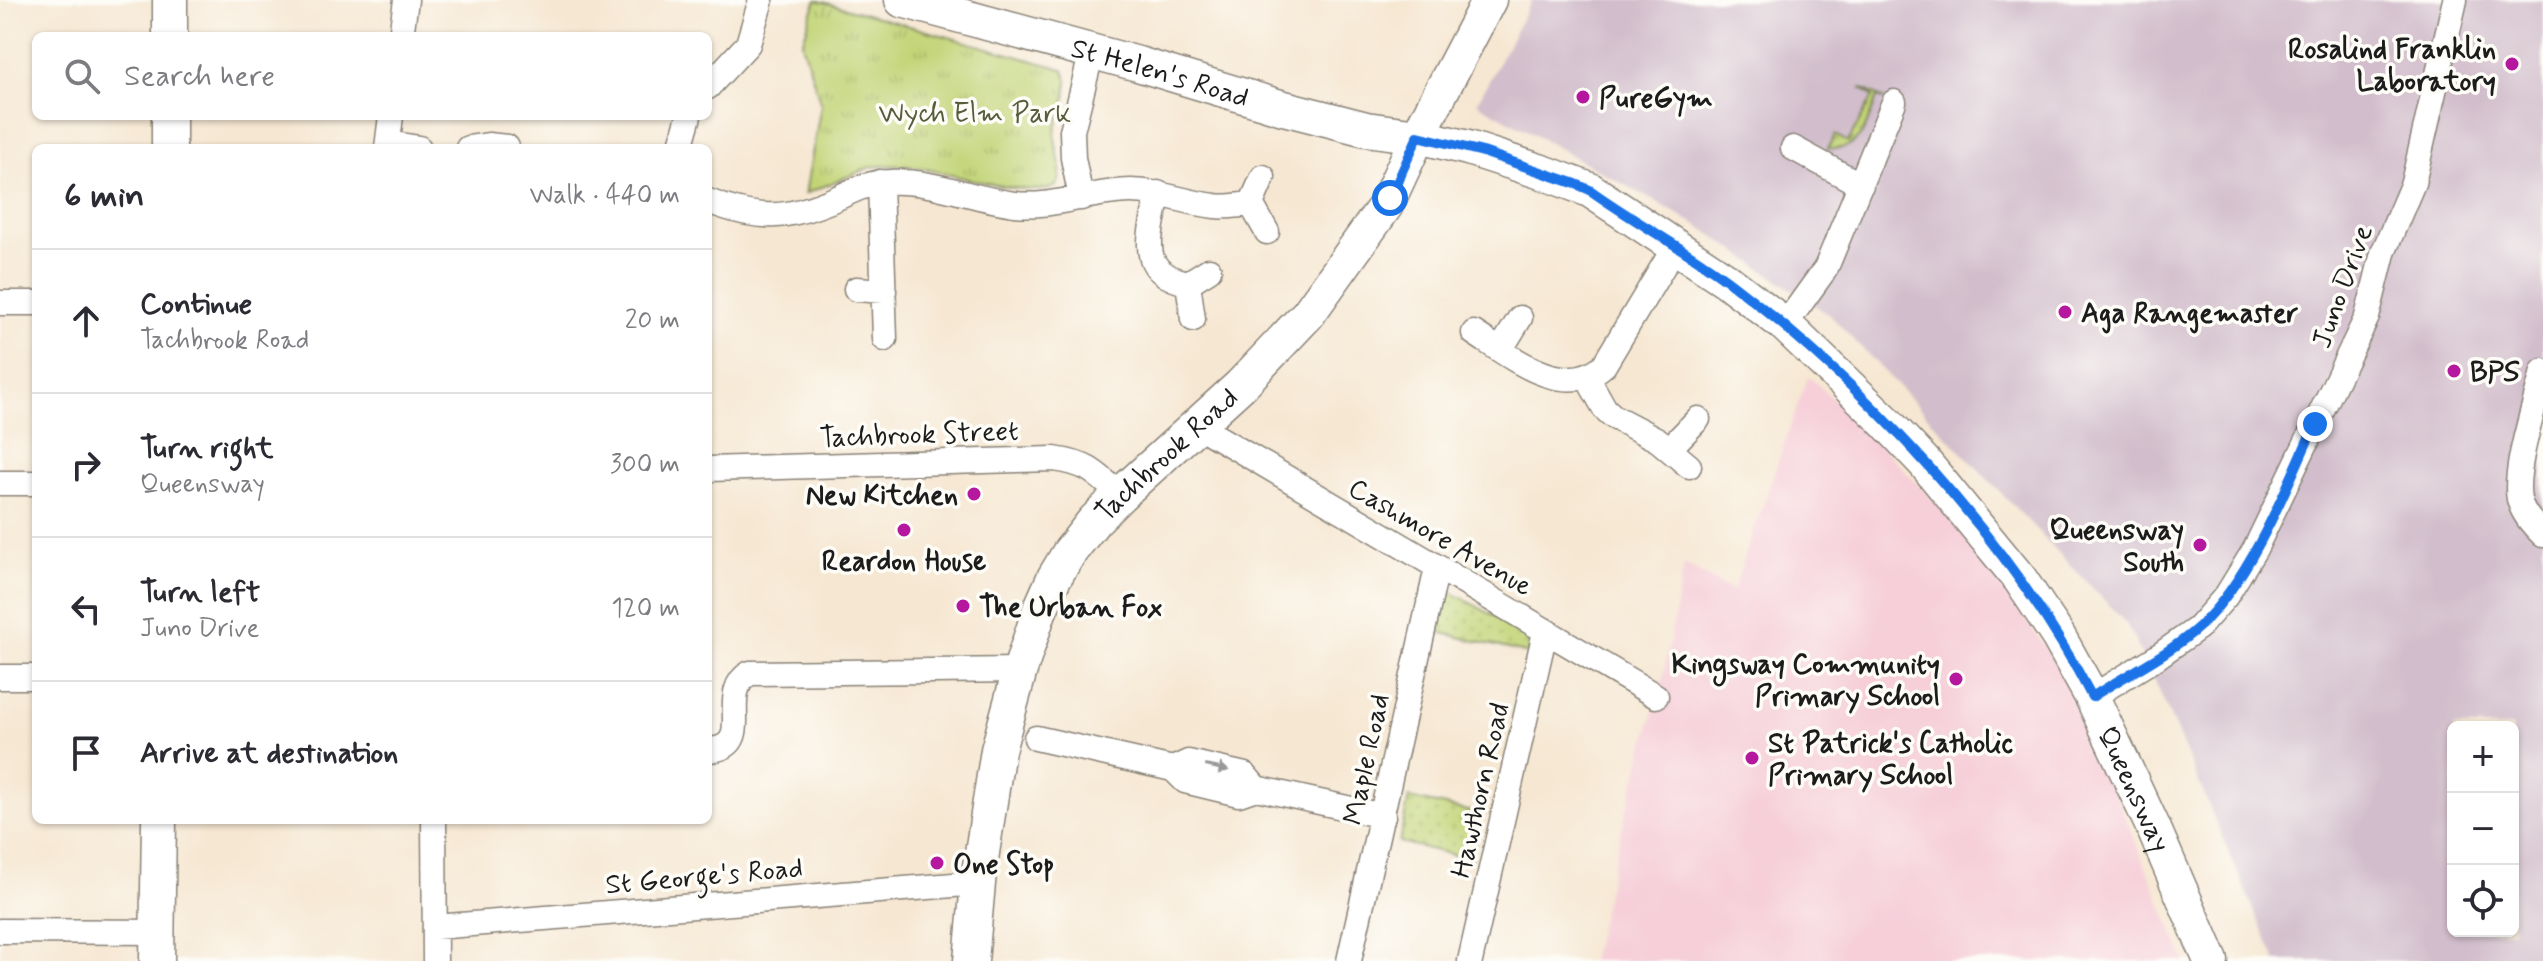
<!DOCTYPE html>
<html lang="en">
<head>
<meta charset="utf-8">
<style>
	body { margin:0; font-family:Mynerve,sans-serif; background:#f7f7f7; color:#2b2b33 }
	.controls { position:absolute; right:24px; bottom:24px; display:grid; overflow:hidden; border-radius:12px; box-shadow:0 2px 6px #0004 }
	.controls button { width:72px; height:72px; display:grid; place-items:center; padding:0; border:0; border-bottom:2px solid #e1e1e2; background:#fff; color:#2b2b33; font:40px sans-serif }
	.stop { position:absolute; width:24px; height:24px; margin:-18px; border:6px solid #1a73e8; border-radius:50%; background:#fff }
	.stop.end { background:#1a73e8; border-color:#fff; box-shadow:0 2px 8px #0008 }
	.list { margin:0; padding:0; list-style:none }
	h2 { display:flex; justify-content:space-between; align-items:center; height:104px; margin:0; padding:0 32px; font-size:34px }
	h2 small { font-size:26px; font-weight:400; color:#7c7c81 }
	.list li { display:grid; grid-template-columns:52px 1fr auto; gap:24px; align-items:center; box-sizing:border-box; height:144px; padding:0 32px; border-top:2px solid #e1e1e2 }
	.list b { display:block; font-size:30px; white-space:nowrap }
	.list p { margin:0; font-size:26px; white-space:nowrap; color:#7c7c81 }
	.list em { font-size:26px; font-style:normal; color:#7c7c81 }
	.icon { flex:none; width:44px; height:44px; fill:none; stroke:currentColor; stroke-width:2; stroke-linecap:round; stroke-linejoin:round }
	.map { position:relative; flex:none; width:2543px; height:961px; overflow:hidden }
	.search { position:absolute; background:#fff; box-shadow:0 2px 6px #0004; left:32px; top:32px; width:680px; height:88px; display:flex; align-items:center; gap:20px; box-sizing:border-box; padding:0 28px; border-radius:12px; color:#7c7c81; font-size:30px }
	.panel { position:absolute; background:#fff; box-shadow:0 2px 6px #0004; left:32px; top:144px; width:680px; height:680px; border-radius:12px }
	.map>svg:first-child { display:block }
</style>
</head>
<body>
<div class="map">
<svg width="2543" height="961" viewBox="0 0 2543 961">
	<defs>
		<pattern id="grass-dots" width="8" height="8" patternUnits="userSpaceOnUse" patternTransform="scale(2)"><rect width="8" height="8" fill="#c2d477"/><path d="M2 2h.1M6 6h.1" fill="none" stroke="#a6b566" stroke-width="1.8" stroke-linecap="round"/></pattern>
		<pattern id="park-tufts" width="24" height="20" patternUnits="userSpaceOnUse" patternTransform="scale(2)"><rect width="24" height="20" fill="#c2d477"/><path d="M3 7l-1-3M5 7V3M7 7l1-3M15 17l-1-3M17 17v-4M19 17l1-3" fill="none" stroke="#a6b566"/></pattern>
	</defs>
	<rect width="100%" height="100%" fill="#fdfcf7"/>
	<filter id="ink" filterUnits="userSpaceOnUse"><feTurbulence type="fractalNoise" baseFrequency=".0125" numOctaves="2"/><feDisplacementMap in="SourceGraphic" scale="16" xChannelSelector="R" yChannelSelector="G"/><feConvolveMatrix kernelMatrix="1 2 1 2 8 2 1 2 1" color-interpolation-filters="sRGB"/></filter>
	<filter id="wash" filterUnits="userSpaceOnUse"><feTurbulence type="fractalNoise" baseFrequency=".006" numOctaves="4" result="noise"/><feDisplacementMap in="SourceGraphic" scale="32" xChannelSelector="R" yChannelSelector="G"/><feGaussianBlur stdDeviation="1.8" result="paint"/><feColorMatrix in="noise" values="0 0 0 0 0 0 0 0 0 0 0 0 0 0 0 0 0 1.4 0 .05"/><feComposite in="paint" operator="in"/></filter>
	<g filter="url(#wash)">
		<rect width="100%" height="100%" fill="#f6e7d2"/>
		<!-- built -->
		<path fill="#f6cfd9" d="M 1808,376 L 1855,419 L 1937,504 L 1981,555 L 2053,659 L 2085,721 L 2185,961 L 1591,961 L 1622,828 L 1663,677 L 1684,564 L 1733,591 Z"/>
		<!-- industrial -->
		<path fill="#d1bdcb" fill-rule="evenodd" d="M 1532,0 L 2543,0 L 2543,961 L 2276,961 L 2155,681 L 2126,623 L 1832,317 L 1699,226 L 1477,103 ZM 2453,727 L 2513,727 L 2513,931 L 2453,931 Z"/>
		<!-- grass -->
		<path fill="url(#grass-dots)" stroke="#6f784a" stroke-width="2" d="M 1861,88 L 1884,99 L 1877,97 C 1868,122 1861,153 1828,148 L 1835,135 L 1848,142 L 1873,97 Z
			M 1442,587 L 1521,631 L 1529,640 L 1529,654 L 1430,630 Z
			M 1409,798 L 1481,814 L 1471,859 L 1399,842 Z"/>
		<!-- park -->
		<path fill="url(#park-tufts)" stroke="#6f784a" stroke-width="2" d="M 816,0 L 1063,69 C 1075,89 1058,113 1055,134 C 1054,149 1065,169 1058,183 C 1048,204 941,171 920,168 C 904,165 887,165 871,167 L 805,194 L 821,105 L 802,43 Z"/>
	</g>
	<g filter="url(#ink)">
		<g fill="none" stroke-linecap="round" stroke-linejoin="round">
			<defs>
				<path id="street" d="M 401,36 L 406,0
					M 708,87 L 748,44 L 761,0
					M 388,143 L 419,148
					M 387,148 L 391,116
					M 468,148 L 488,145 L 507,147
					M 680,148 L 689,116
					M 1793,148 L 1861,185
					M 1263,177 L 1251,204 L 1267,232
					M 880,182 L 885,339
					M 1158,193 C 1152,234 1133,272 1188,283 L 1209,270
					M 1081,198 L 1073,158 L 1072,131 L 1092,51
					M 708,201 C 759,221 787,220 837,198 C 854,190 870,182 889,182 C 934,180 972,199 1015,204 C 1055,208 1092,191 1131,191 C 1160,191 1186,203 1215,206 C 1227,208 1239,205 1251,204
					M 1188,283 L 1193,319
					M 856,289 L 884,291
					M 0,303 L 36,303
					M 1785,325 L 1826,268 L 1894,102
					M 1474,333 C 1510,356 1564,401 1604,365 L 1676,245
					M 1501,349 L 1520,318
					M 2543,371 C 2536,403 2513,469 2519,499 C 2522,513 2533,525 2543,535
					M 1587,377 L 1605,409 L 1614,417 L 1658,440 L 1689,466
					M 1197,425 L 1656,696
					M 1670,448 L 1698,419
					M 708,469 L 1054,459 C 1089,464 1095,472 1120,495
					M 0,483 L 36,483
					M 0,677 L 36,677
					M 2092,697 L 2157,657 L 2198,628 L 2226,596 L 2255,549 L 2367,317 L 2383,253 L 2413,183 L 2455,0
					M 1036,738 L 1173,769 L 1185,781 L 1239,794 L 1256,788 L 1383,816
					M 708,750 C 759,748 715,693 750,673 L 1020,670
					M 1173,769 L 1188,762 L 1245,775 L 1256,788
					M 434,820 L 435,961
					M 435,927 L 978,883
					M 0,931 L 157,932
					M 1349,961 L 1437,568
					M 1470,961 L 1545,632"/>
				<g id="secondary">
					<path id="s1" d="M 902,0 L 1138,64 L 1280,107 L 1366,129 L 1418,136 L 1468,148 L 1545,173 L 1590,190 L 1726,280 L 1785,325 L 1884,420 L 1924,462 L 2020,579 L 2058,636 L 2092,697 L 2153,827 L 2211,961"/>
					<path d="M 170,36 L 170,0"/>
					<path d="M 169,148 L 169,116"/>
					<path d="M 157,961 L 159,820"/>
					<path id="s2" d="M 971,961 L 979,872 L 998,750 L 1020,670 L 1039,612 L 1054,578 L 1069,553 L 1094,521 L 1120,495 L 1241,385 L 1308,314 L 1386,205 L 1418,136 L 1489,0"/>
				</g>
			</defs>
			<!-- street casing -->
			<use href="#street" stroke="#898277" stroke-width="27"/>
			<!-- secondary casing -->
			<use href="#secondary" stroke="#898277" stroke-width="37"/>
			<!-- street -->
			<use href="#street" stroke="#fff" stroke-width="24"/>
			<!-- secondary -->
			<use href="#secondary" stroke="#fff" stroke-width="34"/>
		</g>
		<!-- one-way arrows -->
		<defs><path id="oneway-solid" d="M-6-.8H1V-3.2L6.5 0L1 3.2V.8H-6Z" transform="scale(2)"/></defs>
		<use fill="#999" href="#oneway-solid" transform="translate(1217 768) rotate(12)"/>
	</g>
	<g fill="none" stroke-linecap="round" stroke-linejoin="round" filter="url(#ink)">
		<!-- route -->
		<path stroke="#1a73e8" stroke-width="10" d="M 1390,198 L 1418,136 L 1483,152 L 1576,184 L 1590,190 C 1636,223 1686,249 1732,284 C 1870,389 2012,543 2092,697 C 2127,674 2168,655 2200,626 C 2250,579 2287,487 2315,424"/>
	</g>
	<!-- markers -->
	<g fill="#b5179e" stroke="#fdfcf7" stroke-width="3">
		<circle cx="2512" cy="64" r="8"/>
		<circle cx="1583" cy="97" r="8"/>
		<circle cx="2065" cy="312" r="8"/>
		<circle cx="2454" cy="371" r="8"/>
		<circle cx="974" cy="494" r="8"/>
		<circle cx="904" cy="530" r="8"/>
		<circle cx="2200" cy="545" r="8"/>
		<circle cx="963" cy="606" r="8"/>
		<circle cx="1956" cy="679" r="8"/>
		<circle cx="1752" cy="758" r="8"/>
		<circle cx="937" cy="863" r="8"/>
	</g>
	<g text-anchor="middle" stroke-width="7" stroke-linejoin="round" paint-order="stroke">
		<!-- poi labels -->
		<g font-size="28" font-weight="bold" fill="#1c1c1c" stroke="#fdfcf7" text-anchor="start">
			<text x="2496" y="58" text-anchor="end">Rosalind Franklin<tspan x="2496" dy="32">Laboratory</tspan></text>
			<text x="1599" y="107">PureGym</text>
			<text x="2081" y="322">Aga Rangemaster</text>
			<text x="2470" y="381">BPS</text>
			<text x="958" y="504" text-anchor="end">New Kitchen</text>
			<text x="2184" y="539" text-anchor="end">Queensway<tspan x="2184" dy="32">South</tspan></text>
			<text x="904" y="570" text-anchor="middle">Reardon House</text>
			<text x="979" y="616">The Urban Fox</text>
			<text x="1940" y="673" text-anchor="end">Kingsway Community<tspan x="1940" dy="32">Primary School</tspan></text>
			<text x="1768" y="752">St Patrick's Catholic<tspan x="1768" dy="32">Primary School</tspan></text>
			<text x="953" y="873">One Stop</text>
		</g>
		<!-- street labels -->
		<g font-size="28" fill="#1c1c1c" stroke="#fdfcf7">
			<text dy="10" stroke="none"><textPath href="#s1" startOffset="268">St Helen's Road</textPath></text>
			<text transform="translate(2341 286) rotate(-70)" y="10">Juno Drive</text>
			<text transform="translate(919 433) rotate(-2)" y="10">Tachbrook Street</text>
			<text dy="10" stroke="none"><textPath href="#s2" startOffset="562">Tachbrook Road</textPath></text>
			<text transform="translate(1441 536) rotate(30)" y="10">Cashmore Avenue</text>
			<text transform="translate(1365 759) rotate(-78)" y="10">Maple Road</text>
			<text dy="10" stroke="none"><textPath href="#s1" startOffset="1538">Queensway</textPath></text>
			<text transform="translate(1479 790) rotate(-77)" y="10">Hawthorn Road</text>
			<text transform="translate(704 875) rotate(-5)" y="10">St George's Road</text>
		</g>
		<!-- park labels -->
		<g font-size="28" fill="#565c3c" stroke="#fdfcf7">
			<text x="975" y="122">Wych Elm Park</text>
		</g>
	</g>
</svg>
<div class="controls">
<button>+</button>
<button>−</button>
<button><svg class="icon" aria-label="locate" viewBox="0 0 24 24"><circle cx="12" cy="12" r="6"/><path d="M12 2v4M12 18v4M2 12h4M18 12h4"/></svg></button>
</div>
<div class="stop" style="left:1390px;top:198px"></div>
<div class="stop end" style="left:2315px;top:424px"></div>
<div class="search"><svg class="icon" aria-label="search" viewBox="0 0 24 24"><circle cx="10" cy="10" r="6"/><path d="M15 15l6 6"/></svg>Search here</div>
<section class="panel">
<h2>6 min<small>Walk · 440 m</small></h2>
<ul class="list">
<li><svg class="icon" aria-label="ahead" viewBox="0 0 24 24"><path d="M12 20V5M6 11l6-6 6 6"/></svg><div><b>Continue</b><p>Tachbrook Road</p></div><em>20 m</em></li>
<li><svg class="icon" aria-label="right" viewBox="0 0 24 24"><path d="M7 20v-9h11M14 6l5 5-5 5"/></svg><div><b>Turn right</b><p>Queensway</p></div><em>300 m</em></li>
<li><svg class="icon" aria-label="left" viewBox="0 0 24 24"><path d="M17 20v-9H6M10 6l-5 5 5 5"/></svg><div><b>Turn left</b><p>Juno Drive</p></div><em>120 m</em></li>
<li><svg class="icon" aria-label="arrive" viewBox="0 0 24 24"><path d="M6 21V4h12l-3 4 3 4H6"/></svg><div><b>Arrive at destination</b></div></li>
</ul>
</section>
</div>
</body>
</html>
